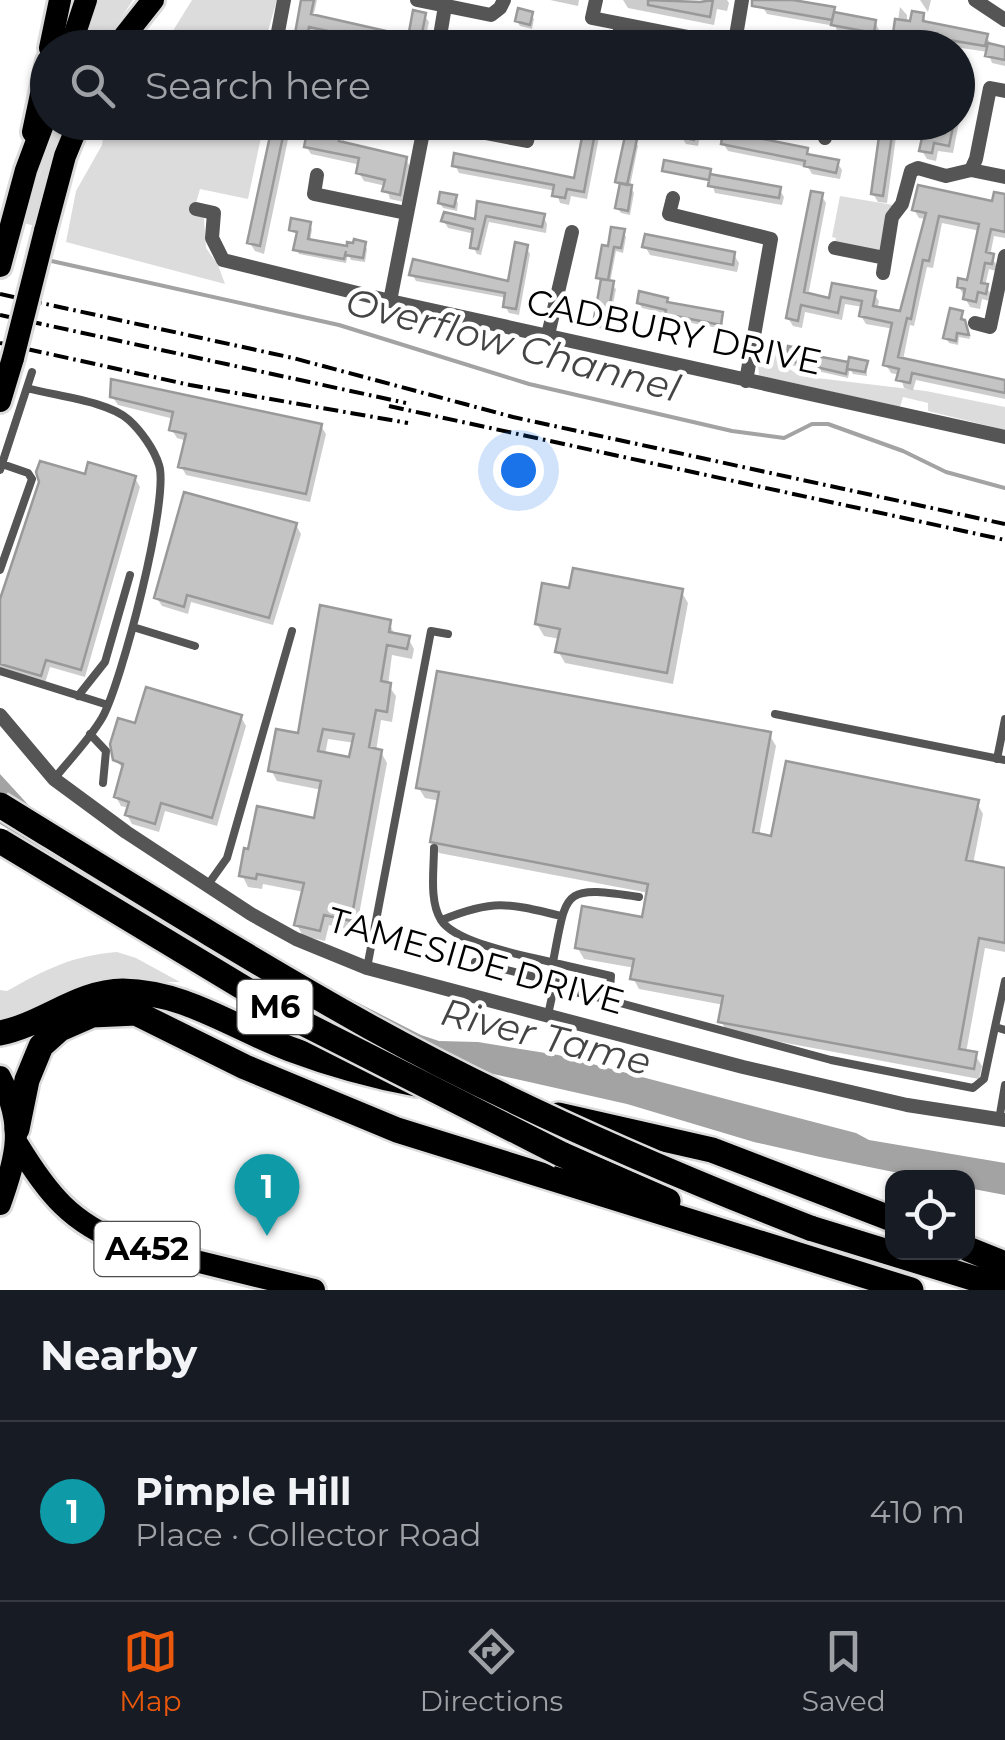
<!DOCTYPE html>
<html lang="en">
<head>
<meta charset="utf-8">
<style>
	body { margin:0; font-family:Montserrat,sans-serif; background:#20242c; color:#f1f3f6 }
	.controls { position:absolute; right:30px; bottom:30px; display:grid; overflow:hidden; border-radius:20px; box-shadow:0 2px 8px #0004 }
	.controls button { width:90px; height:90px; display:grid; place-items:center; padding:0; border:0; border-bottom:2px solid #363941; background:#171b24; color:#f1f3f6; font:50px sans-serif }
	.you { position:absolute; left:518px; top:470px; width:35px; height:35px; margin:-25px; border:8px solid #fff; border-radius:50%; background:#1a73e8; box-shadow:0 0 0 15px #1a73e833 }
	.badge { display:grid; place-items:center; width:65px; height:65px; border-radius:50%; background:#ea580c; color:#fff; font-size:32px; font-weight:700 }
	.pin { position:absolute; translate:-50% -82px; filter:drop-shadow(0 2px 5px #0008) }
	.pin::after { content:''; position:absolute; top:52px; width:35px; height:30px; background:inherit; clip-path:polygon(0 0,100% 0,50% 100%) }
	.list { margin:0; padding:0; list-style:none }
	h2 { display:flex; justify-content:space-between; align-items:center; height:130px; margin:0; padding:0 40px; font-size:42px }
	h2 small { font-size:32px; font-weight:400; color:#9ea1a6 }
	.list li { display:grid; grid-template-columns:65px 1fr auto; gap:30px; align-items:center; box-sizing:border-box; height:180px; padding:0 40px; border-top:2px solid #363941 }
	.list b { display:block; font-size:38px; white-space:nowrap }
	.list p { margin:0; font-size:32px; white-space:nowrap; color:#9ea1a6 }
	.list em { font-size:32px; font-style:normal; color:#9ea1a6 }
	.icon { flex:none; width:55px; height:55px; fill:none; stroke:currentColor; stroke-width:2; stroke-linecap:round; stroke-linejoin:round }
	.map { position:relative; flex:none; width:1005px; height:1290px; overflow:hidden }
	.search { position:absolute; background:#171b24; box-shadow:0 2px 8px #0004; left:30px; right:30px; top:30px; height:110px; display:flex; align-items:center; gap:25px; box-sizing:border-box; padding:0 35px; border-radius:55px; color:#9ea1a6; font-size:38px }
	.sheet { height:310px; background:#171b24 }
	nav { display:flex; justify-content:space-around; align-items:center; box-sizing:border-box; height:140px; border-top:2px solid #363941; background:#171b24; font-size:28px; color:#9ea1a6 }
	nav a { display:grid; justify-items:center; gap:5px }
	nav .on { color:#ea580c }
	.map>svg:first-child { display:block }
</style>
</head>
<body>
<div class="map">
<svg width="1005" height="1290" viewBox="0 0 1005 1290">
	<rect width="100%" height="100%" fill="#fff"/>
	<!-- green -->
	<path fill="#dcdcdc" d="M 100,0 L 133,0 L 102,47 L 85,47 Z
		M 192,0 L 277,0 L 268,31 L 270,47 L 144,48 L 155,32 L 171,34 Z
		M 56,123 L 69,123 L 38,227 L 24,223 Z
		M 105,123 L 264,123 L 248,199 L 200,189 L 193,213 L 204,218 L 206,248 L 218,265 L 225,284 L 66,242 L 76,191 L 102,145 Z
		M 840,196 L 893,205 L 880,251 L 835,243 L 836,238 L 832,237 Z
		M 763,351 L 778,354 L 779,362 L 800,376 L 926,391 L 1005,407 L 1005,430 L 928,411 L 928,403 L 903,397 L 900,407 L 775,379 L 771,382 L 759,379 L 758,358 Z
		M 117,952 L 136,958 L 180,982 L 159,982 L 58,996 L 0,1021 L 0,990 L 7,991 C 44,970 74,955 117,952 Z"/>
	<!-- water -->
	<path fill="#a3a3a3" d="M 0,774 L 33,810 L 84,848 L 290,968 L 421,1035 L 439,1041 L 478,1042 L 558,1055 L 856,1133 L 869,1140 L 1005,1163 L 1005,1195 L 968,1188 L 968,1178 L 918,1177 L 820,1157 L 754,1142 L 627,1104 L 417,1057 L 339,1022 L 230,962 L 0,824 Z"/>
	<!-- shadow -->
	<path fill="#0003" fill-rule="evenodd" d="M 304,0 L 317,0 L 313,18 L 344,29 L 342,38 L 311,31 L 308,48 L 297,48 Z
		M 550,0 L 579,0 L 578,6 Z
		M 623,0 L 677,0 L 702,5 L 703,0 L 727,0 L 729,3 L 727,11 L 717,9 L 714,25 L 628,8 Z
		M 764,0 L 833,10 L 836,15 L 875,22 L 879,30 L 877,39 L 838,32 L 835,26 L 767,14 L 763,7 Z
		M 920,0 L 931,0 L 928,12 Z
		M 900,7 L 907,15 L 907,23 L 923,16 L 928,25 L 986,36 L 991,44 L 1005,49 L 1005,66 L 992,63 L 988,52 L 909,40 L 908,48 L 894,48 Z
		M 531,14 L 534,19 L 532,29 L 520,26 L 517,21 Z
		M 424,15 L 429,22 L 423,48 L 409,48 Z
		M 384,33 L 387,38 L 386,47 L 364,43 L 361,37 Z
		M 536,40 L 564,46 L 565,48 L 535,48 Z
		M 958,76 L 966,85 L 953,153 L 938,151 L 936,161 L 927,159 L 922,151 L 940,135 L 943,122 L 958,122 Z
		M 276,122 L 286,122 L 290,130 L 264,254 L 255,251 L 250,243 Z
		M 330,122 L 348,122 L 343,145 L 406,159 L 410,167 L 404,202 L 390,199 L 386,186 L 364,181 L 359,173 L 361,165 L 311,154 L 306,146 Z
		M 390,122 L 405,122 L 403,131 L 394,130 Z
		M 588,122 L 602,122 L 587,199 L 571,196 L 569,205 L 560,203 L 556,191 L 459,173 L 455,165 L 576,181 Z
		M 622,122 L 638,122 L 636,129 L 624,127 Z
		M 684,122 L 703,122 L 698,146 L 686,144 L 681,136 Z
		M 883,122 L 898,122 L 887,203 L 878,202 L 873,194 Z
		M 635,141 L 638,146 L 630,186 L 634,193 L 630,215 L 621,213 L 618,208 L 622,188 L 618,181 Z
		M 723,143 L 806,150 L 810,157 L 837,162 L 842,170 L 840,179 L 812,174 L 808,167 L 728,151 Z
		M 665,170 L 709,171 L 710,177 L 779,189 L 784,197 L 782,205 L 715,193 L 711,181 Z
		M 821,195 L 826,203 L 808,296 L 831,301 L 834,286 L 874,294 L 879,301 L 877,309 L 902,314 L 927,219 L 919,218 L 914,210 L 994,204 L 1005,197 L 1005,238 L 994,236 L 990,256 L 997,265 L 996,271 L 989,269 L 985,286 L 991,294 L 990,301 L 982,299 L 980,309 L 970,307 L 959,287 L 969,283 L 980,231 L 942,223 L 933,268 L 927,267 L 914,326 L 910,325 L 903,360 L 1005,383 L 1005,399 L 916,380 L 913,390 L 904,388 L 900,375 L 891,373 L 886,365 L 894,329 L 866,324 L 861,316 L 863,307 L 845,304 L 842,320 L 805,312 L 802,328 L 793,326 L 788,318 Z
		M 455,198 L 458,203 L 457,211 L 443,208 L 440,203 Z
		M 479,204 L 543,216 L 547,224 L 546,233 L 489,222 L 481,255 L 477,254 L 473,247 L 475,234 L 448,228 L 444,221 L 477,222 Z
		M 309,224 L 312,229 L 310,242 L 349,249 L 364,244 L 367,249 L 365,262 L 351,260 L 348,254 L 346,263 L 299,254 L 296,249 L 299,236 L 292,230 Z
		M 623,232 L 626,237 L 623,253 L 616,251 L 610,283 L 616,289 L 608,330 L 598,328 L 595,323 L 601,282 L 598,277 L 609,249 Z
		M 645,246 L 734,255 L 739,263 L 737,272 L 650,255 Z
		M 526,247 L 530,254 L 519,315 L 509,313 L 505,306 L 507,298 L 416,281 L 412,274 L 510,284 Z
		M 666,300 L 669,305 L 722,314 L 723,329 L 670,319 L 667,314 L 642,308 L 639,303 Z
		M 961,313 L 970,339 L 959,337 L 958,345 L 949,343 L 946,338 Z
		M 805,352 L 808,357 L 851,364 L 866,363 L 867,376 L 853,374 L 850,369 L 848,378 L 791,365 L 788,360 Z
		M 112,396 L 321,426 L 326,434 L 310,502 L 186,475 L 181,466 L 187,441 L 177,438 L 172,430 L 174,419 L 118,405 Z
		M 86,477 L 135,478 L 140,487 L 85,677 L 50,667 L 45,683 L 0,671 L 0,611 Z
		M 296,525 L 301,534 L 273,625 L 191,602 L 188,614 L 162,606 L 157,598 Z
		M 571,591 L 681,591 L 688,603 L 673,684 L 565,663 L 558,651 L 560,639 L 544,636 L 537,624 Z
		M 389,622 L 395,636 L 408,638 L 414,649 L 412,659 L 392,655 L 388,685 L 396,696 L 392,722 L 381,720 L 376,751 L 381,752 L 387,763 L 356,931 L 329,925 L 325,941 L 303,936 L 297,925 L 304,892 L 263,884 L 262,889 L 248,887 L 242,875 L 316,821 L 322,790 L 277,781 L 271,770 ZM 328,739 L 355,743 L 351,760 L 325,755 Z
		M 241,717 L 246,726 L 217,826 L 165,811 L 159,832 L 132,824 L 127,815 L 129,808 L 121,806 L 116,797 L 124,770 L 115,759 L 137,726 Z
		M 769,734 L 776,746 L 759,836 L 772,839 L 977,803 L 983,814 L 973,864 L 1005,871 L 1005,952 L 985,948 L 966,1053 L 975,1055 L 982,1066 L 979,1079 L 727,1032 L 721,1021 L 724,1005 L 639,989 L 633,978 L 635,968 L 584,959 L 577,947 L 644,920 L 649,893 L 439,853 L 432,841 L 440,801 L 425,798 L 418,787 Z"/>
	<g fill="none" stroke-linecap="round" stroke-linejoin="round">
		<!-- stream -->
		<path stroke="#a3a3a3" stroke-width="4" d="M 47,260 L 339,325 L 529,384 L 732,431 L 784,438 L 812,424 L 828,424 L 903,451 L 946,472 L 1005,488"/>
	</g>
	<!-- building -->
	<path fill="#c4c4c4" stroke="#999" stroke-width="2.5" fill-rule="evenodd" d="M 301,0 L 314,0 L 311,14 L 386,31 L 384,43 L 309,27 L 305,47 L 293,45 Z
		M 648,0 L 700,2 L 713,0 L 710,17 L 648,5 Z
		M 752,0 L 793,0 L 835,7 L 832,20 L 752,6 Z
		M 518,8 L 533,12 L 530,25 L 515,21 Z
		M 413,10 L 426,13 L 419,48 L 406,48 Z
		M 912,11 L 924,13 L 923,21 L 988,34 L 985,46 L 906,33 L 904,48 L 891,48 L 895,19 L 910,21 Z
		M 834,12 L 876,20 L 874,33 L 831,25 Z
		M 464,37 L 495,42 L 494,48 L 462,48 Z
		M 988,43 L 1005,47 L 1005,60 L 985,56 Z
		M 273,122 L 286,122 L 260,246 L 247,243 Z
		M 309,122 L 343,122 L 339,141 L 407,157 L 400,195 L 382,191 L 385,180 L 356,173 L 359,158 L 304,147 Z
		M 585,122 L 597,122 L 584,192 L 567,189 L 565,198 L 552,196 L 554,185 L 452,166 L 454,153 L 574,178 Z
		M 681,122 L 698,122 L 694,140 L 678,136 Z
		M 881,122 L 894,122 L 883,196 L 871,194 Z
		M 940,122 L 954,122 L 949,146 L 934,143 L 932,153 L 919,151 L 924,129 L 938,132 Z
		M 723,131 L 808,148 L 807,154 L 839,160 L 836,173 L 804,166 L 805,161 L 721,144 Z
		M 625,136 L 637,139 L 627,185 L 615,182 Z
		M 664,160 L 711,169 L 709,180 L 662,171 Z
		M 710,174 L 781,187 L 779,198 L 708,186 Z
		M 620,183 L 632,185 L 628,211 L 615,208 Z
		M 918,185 L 992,201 L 994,192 L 1005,194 L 1005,232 L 991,229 L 986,252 L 994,254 L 992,264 L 985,263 L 981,283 L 988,284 L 986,294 L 978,292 L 976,302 L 963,299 L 965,289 L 957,287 L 958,278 L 967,280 L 979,224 L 939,216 L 929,261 L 923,260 L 911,319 L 907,318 L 898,357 L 1005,380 L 1005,393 L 912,373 L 910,383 L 896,380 L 899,369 L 883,365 L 892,323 L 859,316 L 862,301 L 841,297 L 838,313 L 801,305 L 798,321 L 786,318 L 811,191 L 823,193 L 804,292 L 829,298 L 832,283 L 876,291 L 873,306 L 900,311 L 926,213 L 912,210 Z
		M 440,192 L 457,195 L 454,207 L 438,203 Z
		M 477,201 L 545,214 L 542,227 L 486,216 L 478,249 L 470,248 L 473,229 L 441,221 L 444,212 L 475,219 Z
		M 291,218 L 311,222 L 308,239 L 347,246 L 347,242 L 353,243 L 354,239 L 366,242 L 363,258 L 345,255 L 346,251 L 344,259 L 293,250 L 297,232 L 289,230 Z
		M 611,227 L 625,229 L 621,248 L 614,247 L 608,280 L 596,278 L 602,245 L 608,246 Z
		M 645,234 L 735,252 L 733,265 L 642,247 Z
		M 515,242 L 528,245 L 516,309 L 503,307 L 505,293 L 409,275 L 413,259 L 508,281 Z
		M 601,279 L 614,281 L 606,326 L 593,324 Z
		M 639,291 L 668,298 L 667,302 L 723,312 L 721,325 L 665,314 L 666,310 L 637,303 Z
		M 950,308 L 963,311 L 961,319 L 965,320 L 969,335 L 957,333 L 956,341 L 943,338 Z
		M 788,346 L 807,350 L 806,354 L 848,362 L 846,374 L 786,360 Z
		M 849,357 L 868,361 L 865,372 L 847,369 Z
		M 111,379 L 322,424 L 306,494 L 178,467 L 186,434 L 169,430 L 173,412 L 110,397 Z
		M 40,461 L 85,474 L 88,462 L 136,476 L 81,670 L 46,660 L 41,676 L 0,664 L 0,599 L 39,482 L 36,472 Z
		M 184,492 L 297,523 L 269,618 L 187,595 L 184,607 L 154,598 Z
		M 573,568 L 683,589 L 667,673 L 555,652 L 560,629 L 535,624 L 542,583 L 569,588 Z
		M 320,605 L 391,620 L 389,632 L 410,636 L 407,649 L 387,645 L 381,681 L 391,683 L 387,712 L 376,710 L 369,747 L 382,750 L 351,921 L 324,915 L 320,931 L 294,925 L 304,883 L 257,874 L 256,879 L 239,876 L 244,848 L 248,849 L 257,806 L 314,818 L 321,781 L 268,771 L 276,729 L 298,733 ZM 323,729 L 354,734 L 349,757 L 318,751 Z
		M 437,671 L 771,732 L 753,832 L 771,836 L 786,761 L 979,800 L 966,860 L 1005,868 L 1005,943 L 979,938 L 959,1049 L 977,1052 L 974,1069 L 718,1022 L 723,996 L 630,979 L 634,959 L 575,948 L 582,906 L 642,917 L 648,884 L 430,842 L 439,792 L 416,788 Z
		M 146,687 L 242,715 L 212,818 L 161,803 L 155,824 L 125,815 L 129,802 L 114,797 L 123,764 L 113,760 L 110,744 L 118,718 L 135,723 Z"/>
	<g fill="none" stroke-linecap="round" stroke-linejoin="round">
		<defs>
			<path id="primary" d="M 50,48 L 60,0
				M 33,132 L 48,61"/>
			<path id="trunk" d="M 70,48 L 86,0
				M 115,48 L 153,0
				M 45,231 L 65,156 L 79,122
				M 0,266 L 26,170 L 48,111
				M 0,401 L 13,358
				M 0,1077 C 25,1125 17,1156 0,1204
				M 18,1145 C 48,1194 71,1223 126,1244 L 314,1290"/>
			<path id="motorway" d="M 0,1033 C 42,1025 79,991 123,991 C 185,992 234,1028 290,1049 C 330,1064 373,1076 416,1084
				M 558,1115 L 712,1150 L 892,1219
				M 17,1129 L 27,1080 L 41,1046 L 60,1029 L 92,1015 L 136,1013 L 245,1067 L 397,1130 L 911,1290
				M 561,1154 L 668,1201
				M 810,1228 L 1005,1288
				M 968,1249 L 1005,1264"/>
		</defs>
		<!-- primary casing -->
		<use href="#primary" stroke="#dbdbdb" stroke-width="28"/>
		<!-- trunk casing -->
		<use href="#trunk" stroke="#dbdbdb" stroke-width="28"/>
		<!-- motorway casing -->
		<use href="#motorway" stroke="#dbdbdb" stroke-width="30"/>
		<!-- service -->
		<path stroke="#555" stroke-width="8" d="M 27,388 C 55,396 108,401 129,420 C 141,431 154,449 159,465 C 170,498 121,685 102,718 C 89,740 70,759 54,779
			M 0,470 L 32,372
			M 0,570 L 32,479 L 28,473 L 2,464
			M 133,627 L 195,646
			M 0,671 L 108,705
			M 78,696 L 105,662 L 130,575
			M 775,714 L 1005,760
			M 90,734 L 106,751 L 103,783
			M 997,759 L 1005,719
			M 434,848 C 434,870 429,901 441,920 C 457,945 530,956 559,964 L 548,1015
			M 207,886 L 227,858 L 292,631
			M 442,920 C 493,899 508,903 561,916
			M 475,962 L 555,982
			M 553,962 C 567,890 561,885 639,897
			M 559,964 L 611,976 L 609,1000 L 831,1060 L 973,1088 L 984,1079 L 995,1027 L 1005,1030
			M 367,968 L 431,631 L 448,634
			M 571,991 L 609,1000
			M 995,1027 L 1005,981
			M 999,1120 L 1005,1085"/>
		<!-- minor -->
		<path stroke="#555" stroke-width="14" d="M 417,0 L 491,15 L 500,8 L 504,0
			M 596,0 L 592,18 L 734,46
			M 975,0 L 1005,20
			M 275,48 L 284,0
			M 438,48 L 445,6
			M 617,48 L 621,24
			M 734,48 L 742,0
			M 428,122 L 527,141 L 531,122
			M 825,138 L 828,122
			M 971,170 L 976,159 L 990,88 L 1005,91
			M 317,175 L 314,194 L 406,213
			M 673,198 L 669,214 L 771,239 L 746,381
			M 196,209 L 214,213 L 212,238 L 223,260 L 390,301 L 1005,437
			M 835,248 L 885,258
			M 883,273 L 892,217 L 902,204 L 911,171 L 918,168 L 946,176 L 971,170 L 1005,177
			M 390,301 L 425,122
			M 975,323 L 990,327 L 1005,256
			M 548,335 L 572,232
			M 0,715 L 54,779 L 126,832 L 251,914 L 296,939 L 367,968 L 743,1067 L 907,1105 L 1005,1120"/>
		<!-- primary -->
		<use href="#primary" stroke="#000" stroke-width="22"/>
		<!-- trunk -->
		<use href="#trunk" stroke="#000" stroke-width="22"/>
		<!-- motorway -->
		<use href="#motorway" stroke="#000" stroke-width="25"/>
		<!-- rail -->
		<path stroke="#000" stroke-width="4" stroke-dasharray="15 5 2.5 5" stroke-linecap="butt" d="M 0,294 L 293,358 L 513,417 L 1005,524
			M 0,315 L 406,403
			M 0,343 L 190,385 L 408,423
			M 389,406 L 1005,540"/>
		<defs>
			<path id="trunk-bridge" d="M 13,358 L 45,231"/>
			<path id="motorway-bridge" d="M 0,805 C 122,880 245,957 370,1027 C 511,1105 661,1170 810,1228
				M 0,841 L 297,1020 L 561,1154"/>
		</defs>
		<!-- trunk-bridge casing -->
		<use href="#trunk-bridge" stroke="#dbdbdb" stroke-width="28" stroke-linecap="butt"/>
		<!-- motorway-bridge casing -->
		<use href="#motorway-bridge" stroke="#dbdbdb" stroke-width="30" stroke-linecap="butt"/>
		<!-- trunk-bridge -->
		<use href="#trunk-bridge" stroke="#000" stroke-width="22"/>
		<!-- motorway-bridge -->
		<use href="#motorway-bridge" stroke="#000" stroke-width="25"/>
	</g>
	<g text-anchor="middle" stroke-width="9" stroke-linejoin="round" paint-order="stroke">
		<!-- shield labels -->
		<g fill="#fff" stroke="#4c4c4c" stroke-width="2.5">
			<rect x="237.5" y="980" width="75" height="54" rx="8"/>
			<rect x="94.5" y="1222" width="105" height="54" rx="8"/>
		</g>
		<g font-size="32" font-weight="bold" fill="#000">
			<text x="275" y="1018">M6</text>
			<text x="147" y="1260">A452</text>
		</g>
		<!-- street labels -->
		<g font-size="35" fill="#000" stroke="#fff">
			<text transform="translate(674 332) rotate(12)" y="12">CADBURY DRIVE</text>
			<text transform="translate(476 961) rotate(16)" y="12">TAMESIDE DRIVE</text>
		</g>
		<!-- water labels -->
		<g font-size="38" font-style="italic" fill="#444" stroke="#fff">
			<text transform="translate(513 345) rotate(15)" y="13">Overflow Channel</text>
			<text transform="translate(546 1037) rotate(14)" y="13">River Tame</text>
		</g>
	</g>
</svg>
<div class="controls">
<button><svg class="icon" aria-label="locate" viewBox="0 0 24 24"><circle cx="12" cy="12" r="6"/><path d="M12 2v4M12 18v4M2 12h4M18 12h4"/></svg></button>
</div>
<div class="you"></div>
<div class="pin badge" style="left:267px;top:1236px;background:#0f9aa8">1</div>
<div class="search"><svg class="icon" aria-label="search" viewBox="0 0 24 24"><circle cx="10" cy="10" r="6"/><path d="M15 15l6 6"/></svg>Search here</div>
</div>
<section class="sheet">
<h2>Nearby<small></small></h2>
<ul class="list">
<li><span class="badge" style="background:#0f9aa8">1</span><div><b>Pimple Hill</b><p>Place · Collector Road</p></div><em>410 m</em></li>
</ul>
</section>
<nav>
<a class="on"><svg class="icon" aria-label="map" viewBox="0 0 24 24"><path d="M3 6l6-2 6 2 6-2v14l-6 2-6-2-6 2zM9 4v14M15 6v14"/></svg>Map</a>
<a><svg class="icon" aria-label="directions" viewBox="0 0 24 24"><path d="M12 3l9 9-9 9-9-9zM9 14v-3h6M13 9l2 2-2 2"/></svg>Directions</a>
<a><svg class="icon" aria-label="saved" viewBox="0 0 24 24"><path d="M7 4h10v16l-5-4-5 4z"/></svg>Saved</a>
</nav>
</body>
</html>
